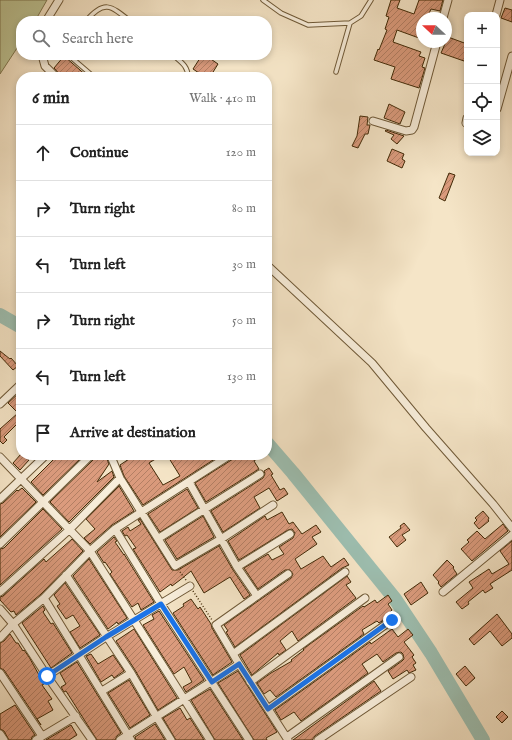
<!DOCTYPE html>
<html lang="en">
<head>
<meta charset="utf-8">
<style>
	body { margin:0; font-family:"IM FELL English",serif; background:#f2f2f2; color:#222 }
	.controls { position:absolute; right:12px; top:12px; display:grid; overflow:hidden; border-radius:8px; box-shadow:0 2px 6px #0003 }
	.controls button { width:36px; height:36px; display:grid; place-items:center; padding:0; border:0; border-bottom:1px solid #e0e0e0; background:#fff; color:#222; font:20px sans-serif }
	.compass { position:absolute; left:416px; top:12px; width:36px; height:36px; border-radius:50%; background:#fff; box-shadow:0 2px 6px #0003; rotate:292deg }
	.stop { position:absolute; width:12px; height:12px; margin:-9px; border:3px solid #1a73e8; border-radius:50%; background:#fff }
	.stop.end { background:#1a73e8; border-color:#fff; box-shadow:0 1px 4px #0008 }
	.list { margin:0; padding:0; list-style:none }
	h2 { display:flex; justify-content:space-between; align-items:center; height:52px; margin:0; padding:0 16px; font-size:17px }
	h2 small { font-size:13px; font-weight:400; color:#767676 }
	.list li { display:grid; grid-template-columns:26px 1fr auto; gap:12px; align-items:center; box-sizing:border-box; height:56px; padding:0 16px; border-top:1px solid #e0e0e0 }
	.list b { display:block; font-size:15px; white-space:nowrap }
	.list em { font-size:13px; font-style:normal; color:#767676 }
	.icon { flex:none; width:22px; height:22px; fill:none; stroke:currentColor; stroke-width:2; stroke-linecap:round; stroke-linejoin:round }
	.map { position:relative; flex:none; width:512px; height:740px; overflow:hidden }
	.search { position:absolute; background:#fff; box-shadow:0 2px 6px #0003; left:16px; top:16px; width:256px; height:44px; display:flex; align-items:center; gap:10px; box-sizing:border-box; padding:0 14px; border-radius:16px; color:#767676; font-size:15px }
	.panel { position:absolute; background:#fff; box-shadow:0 2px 6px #0003; left:16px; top:72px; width:256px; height:388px; border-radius:16px }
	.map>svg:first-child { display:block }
</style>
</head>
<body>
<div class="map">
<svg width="512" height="740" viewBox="0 0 512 740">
	<defs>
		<pattern id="building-hatch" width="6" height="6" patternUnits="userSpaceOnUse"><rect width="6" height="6" fill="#db9b7d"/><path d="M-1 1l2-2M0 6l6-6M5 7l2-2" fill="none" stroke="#b37f64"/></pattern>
	</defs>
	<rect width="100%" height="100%" fill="#f5e5c7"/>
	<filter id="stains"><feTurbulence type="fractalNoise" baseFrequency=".005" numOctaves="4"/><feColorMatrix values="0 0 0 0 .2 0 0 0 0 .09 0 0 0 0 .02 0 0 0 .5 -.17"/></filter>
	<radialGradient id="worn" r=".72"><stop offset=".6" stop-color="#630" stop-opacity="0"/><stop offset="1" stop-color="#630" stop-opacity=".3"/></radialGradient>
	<!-- grass -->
	<path fill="#bdc494" stroke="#80774e" d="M 0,0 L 47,0 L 35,21 L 21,21 L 21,42 L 0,74 Z"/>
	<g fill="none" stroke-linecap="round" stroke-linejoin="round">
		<!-- river -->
		<path stroke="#9dbfb1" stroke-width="14" d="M 0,315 L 21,327
			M 267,443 L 293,473 L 395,599 L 431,653 L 483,740"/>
	</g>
	<!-- building -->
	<path fill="url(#building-hatch)" stroke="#422a07" d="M 391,0 L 400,0 L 397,8 L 414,14 L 419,0 L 443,0 L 440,11 L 431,9 L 427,18 L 422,18 L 422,37 L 419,36 L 419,38 L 397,30 L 393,42 L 421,52 L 419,56 L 425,58 L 422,67 L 425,68 L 419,88 L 391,79 L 395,67 L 374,60 L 378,49 L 379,50 L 387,30 L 385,29 L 389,17 L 386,16 Z
		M 505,8 L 512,10 L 512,22 L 501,18 Z
		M 448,37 L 467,44 L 467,54 L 464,61 L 441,53 Z
		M 202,55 L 205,55 L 218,64 L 210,77 L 196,77 L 199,73 L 193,69 Z
		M 64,56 L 88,77 L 62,77 L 54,68 Z
		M 389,104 L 405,112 L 400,124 L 384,118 Z
		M 360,116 L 368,117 L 367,125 L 370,125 L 368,134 L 365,134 L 358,148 L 352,146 L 357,136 Z
		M 386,130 L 404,136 L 397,144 L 391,139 L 394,135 L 385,131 Z
		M 392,149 L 404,154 L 402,159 L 405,161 L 402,168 L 387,161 Z
		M 449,173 L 455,175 L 445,201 L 439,198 Z
		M 0,351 L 10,359 L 11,358 L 18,366 L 13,370 L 0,356 Z
		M 21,391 L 21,428 L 17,424 L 4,437 L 7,440 L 3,444 L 0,441 L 0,429 L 18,413 L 8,403 Z
		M 21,454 L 29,460 L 20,470 L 13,463 Z
		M 58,455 L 84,455 L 43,495 L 31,482 Z
		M 96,455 L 109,455 L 107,459 L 109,464 L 97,482 L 112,471 L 114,477 L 69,522 L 50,502 L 94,459 Z
		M 127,455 L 162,455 L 149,463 L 163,485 L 180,476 L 167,455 L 221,455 L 143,505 L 124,476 L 120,465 L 129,459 Z
		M 235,455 L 262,455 L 254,461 L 259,469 L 206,502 L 195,483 L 233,459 Z
		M 269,468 L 273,474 L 271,475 L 280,490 L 284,488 L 288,494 L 277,501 L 269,488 L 254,497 L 260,508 L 223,532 L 211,511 L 263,478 L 265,474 L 264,471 Z
		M 119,486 L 134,511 L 112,525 L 90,544 L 84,538 L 95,529 L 86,519 Z
		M 22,488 L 36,502 L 0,537 L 0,504 L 3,503 L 17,490 L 18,491 Z
		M 187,489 L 198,508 L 160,532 L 148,514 Z
		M 43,509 L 62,529 L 0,585 L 0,549 L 4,548 Z
		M 483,511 L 489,518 L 488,520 L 489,521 L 479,529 L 474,523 L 477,520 L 475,518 Z
		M 282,512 L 289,524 L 293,522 L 302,534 L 316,525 L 321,532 L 312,537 L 317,544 L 295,559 L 301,569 L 323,556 L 331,567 L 344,558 L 349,565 L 342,568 L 235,647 L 226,632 L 228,631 L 224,625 L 291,578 L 293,574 L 290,570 L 285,570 L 258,589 L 244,568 L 268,554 L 272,560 L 284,554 L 279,547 L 293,538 L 295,533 L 292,529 L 288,530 L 239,560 L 228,541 L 265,516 L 267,520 Z
		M 203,516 L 214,537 L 177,559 L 165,540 Z
		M 140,519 L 172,570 L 178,570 L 219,546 L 233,570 L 250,595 L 244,599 L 230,577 L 204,593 L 191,571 L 180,580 L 172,586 L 171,584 L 160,592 L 133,549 L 136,548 L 127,535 L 125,536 L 122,531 L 128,527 L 130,531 L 141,524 L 138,520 Z
		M 404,523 L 410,530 L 402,535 L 406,540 L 397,547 L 389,537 L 401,528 L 400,526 Z
		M 503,524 L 508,531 L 472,561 L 461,549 L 469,542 L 467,540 L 477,531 L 485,539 Z
		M 114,537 L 117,541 L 115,542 L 124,555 L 124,554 L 154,602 L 141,610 L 138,603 L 132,607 L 110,574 L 112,572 L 105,562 L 104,563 L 97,552 Z
		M 72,539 L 83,551 L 41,594 L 16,615 L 14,611 L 11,612 L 0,600 L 0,597 L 3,596 L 44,559 L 46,562 Z
		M 512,541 L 512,570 L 490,584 L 493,588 L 485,593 L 483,590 L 468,602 L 469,604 L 462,609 L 456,602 L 473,588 L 469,582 L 489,569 L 492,574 L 509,564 L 500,551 Z
		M 89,559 L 127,618 L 118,624 L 117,622 L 108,629 L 73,576 Z
		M 447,560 L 454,567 L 453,568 L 457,574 L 441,587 L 438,583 L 439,582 L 433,575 Z
		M 347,576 L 351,582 L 346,585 L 356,598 L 298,641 L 292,631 L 280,641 L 286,650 L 279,655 L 278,653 L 252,675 L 240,655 Z
		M 421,582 L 428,593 L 411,605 L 404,594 Z
		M 65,583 L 100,635 L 80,648 L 70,632 L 80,626 L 73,615 L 66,619 L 57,606 L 60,604 L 54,595 Z
		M 388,595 L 392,601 L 388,604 L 392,610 L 386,616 L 387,618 L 379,623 L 377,621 L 362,630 L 364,634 L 276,697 L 270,690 L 264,694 L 257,683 L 271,673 L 292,661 L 291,660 L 304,650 L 303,649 L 363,606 L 364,607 L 375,600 L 377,603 Z
		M 191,599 L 198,609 L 200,607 L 211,624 L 212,628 L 232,662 L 213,675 L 173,613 L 184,606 L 183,604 Z
		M 43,606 L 45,610 L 43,612 L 51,624 L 53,623 L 72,653 L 51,668 L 22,623 Z
		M 159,611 L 204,680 L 186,692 L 183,687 L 192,682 L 184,667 L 174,674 L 143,625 L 154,619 L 152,615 Z
		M 497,614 L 512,634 L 512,638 L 502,646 L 490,631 L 474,645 L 469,639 Z
		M 134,629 L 177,698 L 158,710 L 135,670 L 116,641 Z
		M 392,629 L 398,637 L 408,629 L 413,635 L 404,642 L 414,655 L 412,657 L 416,663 L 413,665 L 416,670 L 409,673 L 407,670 L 393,679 L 388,671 L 402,661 L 404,659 L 403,654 L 401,652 L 396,653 L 383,662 L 377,654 L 362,664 L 368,673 L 301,721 L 294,712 L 281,720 L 275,710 L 370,642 L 371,644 Z
		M 10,634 L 16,643 L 18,643 L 23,651 L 24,650 L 29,657 L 44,684 L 42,685 L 52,699 L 48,701 L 53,710 L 37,719 L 41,725 L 4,670 L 0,668 L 0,643 L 4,641 Z
		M 91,654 L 98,664 L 113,655 L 124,671 L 114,678 L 112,675 L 101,682 L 86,656 Z
		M 77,662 L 121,733 L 117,736 L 115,740 L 97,740 L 66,691 L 64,692 L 61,687 L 66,684 L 60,673 Z
		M 465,666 L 475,678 L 466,686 L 456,674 Z
		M 238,671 L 277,732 L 266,738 L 267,740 L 254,740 L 218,683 Z
		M 129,680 L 150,715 L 130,728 L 108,693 Z
		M 374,681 L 381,691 L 315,736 L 312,740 L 293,740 Z
		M 210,689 L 243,740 L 215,740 L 191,700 Z
		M 15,705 L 35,735 L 32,737 L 31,740 L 9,740 L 4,731 L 0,729 L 0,714 Z
		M 180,708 L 187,720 L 190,718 L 204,740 L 176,740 L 163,718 Z
		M 502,711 L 508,717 L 502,723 L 496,717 Z
		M 155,724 L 165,740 L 136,740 L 135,737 Z
		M 71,725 L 77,735 L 69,740 L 46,740 Z"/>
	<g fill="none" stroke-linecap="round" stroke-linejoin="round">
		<defs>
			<path id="lane" d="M 263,0 L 281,13 L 308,25 L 350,23 L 361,16 L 371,0
				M 86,21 C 104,0 110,5 130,21
				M 71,55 L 73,59 L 94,77
				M 173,55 C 181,62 188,66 188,77
				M 336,72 L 350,23"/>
			<path id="street" d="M 496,15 L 500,0
				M 443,18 L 448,0
				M 46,21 L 59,0
				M 42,55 L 45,66 L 56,77
				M 497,109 L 512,56
				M 373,121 L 406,131 L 412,130 L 414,127 L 437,42
				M 466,123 L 467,118
				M 267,265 L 372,363 L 426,428 L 493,504 L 512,528
				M 0,404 L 21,384
				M 0,457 L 90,551 L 210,740
				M 112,459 L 120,478 L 175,566 L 221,539 L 273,505
				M 189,482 L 237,567 L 257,596
				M 0,499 L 46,455
				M 115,529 L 161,604 L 249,740
				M 159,538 L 260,474
				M 0,544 L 91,455
				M 237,567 L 290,534
				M 288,574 L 216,625 L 239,664 L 288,740
				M 66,575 L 131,673 L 156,716 L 171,740
				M 0,592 L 69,530 L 120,478
				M 443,592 L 512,535
				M 44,598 L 131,740
				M 0,609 L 13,624 L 47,676 L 92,740
				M 0,638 L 13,624 L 44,598 L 90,551 L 115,529 L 230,455
				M 233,654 L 345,572
				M 0,673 L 42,736
				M 47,676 L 106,637 L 190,586
				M 250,682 L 365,598
				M 102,691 L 131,673
				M 268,709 L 392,620
				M 0,734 L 4,740
				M 287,737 L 399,657
				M 36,740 L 76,716
				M 120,740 L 239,664
				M 318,740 L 411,677"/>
		</defs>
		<!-- lane casing -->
		<use href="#lane" stroke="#6f5937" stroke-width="5.5"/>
		<!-- street casing -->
		<use href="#street" stroke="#6f5937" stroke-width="9"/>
		<!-- path -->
		<path stroke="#422a07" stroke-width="1.5" stroke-dasharray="1 2" stroke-linecap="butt" d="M 180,572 L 186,580
			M 193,591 L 212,620"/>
		<!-- lane -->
		<use href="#lane" stroke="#f8eedb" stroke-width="3.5"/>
		<!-- street -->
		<use href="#street" stroke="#f8eedb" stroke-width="7"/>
	</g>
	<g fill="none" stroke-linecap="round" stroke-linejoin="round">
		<!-- route -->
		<path stroke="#1a73e8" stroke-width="5" d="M 47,676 L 106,637 L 161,604 L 212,682 L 239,664 L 268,709 L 392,620"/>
	</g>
	<rect width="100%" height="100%" filter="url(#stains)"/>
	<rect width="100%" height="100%" fill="url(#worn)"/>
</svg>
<div class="controls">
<button>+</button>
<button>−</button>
<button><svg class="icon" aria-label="locate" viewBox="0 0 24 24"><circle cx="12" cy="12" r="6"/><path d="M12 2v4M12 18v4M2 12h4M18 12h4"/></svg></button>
<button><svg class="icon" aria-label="layers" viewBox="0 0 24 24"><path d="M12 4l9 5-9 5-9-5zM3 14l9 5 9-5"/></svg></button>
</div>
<svg class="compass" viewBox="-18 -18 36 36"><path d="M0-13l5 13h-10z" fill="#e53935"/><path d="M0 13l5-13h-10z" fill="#767676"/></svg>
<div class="stop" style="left:47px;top:676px"></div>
<div class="stop end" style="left:392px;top:620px"></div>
<div class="search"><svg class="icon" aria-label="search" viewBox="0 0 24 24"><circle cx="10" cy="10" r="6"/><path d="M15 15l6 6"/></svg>Search here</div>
<section class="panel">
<h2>6 min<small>Walk · 410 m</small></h2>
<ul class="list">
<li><svg class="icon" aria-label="ahead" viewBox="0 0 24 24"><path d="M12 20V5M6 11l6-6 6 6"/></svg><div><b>Continue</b></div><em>120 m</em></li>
<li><svg class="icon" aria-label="right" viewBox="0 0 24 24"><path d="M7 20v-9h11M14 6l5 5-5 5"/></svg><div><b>Turn right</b></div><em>80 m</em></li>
<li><svg class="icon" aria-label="left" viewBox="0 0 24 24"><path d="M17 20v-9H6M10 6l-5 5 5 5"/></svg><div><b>Turn left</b></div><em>30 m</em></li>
<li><svg class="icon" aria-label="right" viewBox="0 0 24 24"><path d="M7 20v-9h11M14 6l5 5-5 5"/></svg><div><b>Turn right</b></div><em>50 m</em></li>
<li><svg class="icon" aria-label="left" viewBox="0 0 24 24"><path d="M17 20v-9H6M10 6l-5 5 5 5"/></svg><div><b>Turn left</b></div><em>130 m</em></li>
<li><svg class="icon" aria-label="arrive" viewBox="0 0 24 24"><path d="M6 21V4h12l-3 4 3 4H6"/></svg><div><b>Arrive at destination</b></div></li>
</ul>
</section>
</div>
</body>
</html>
